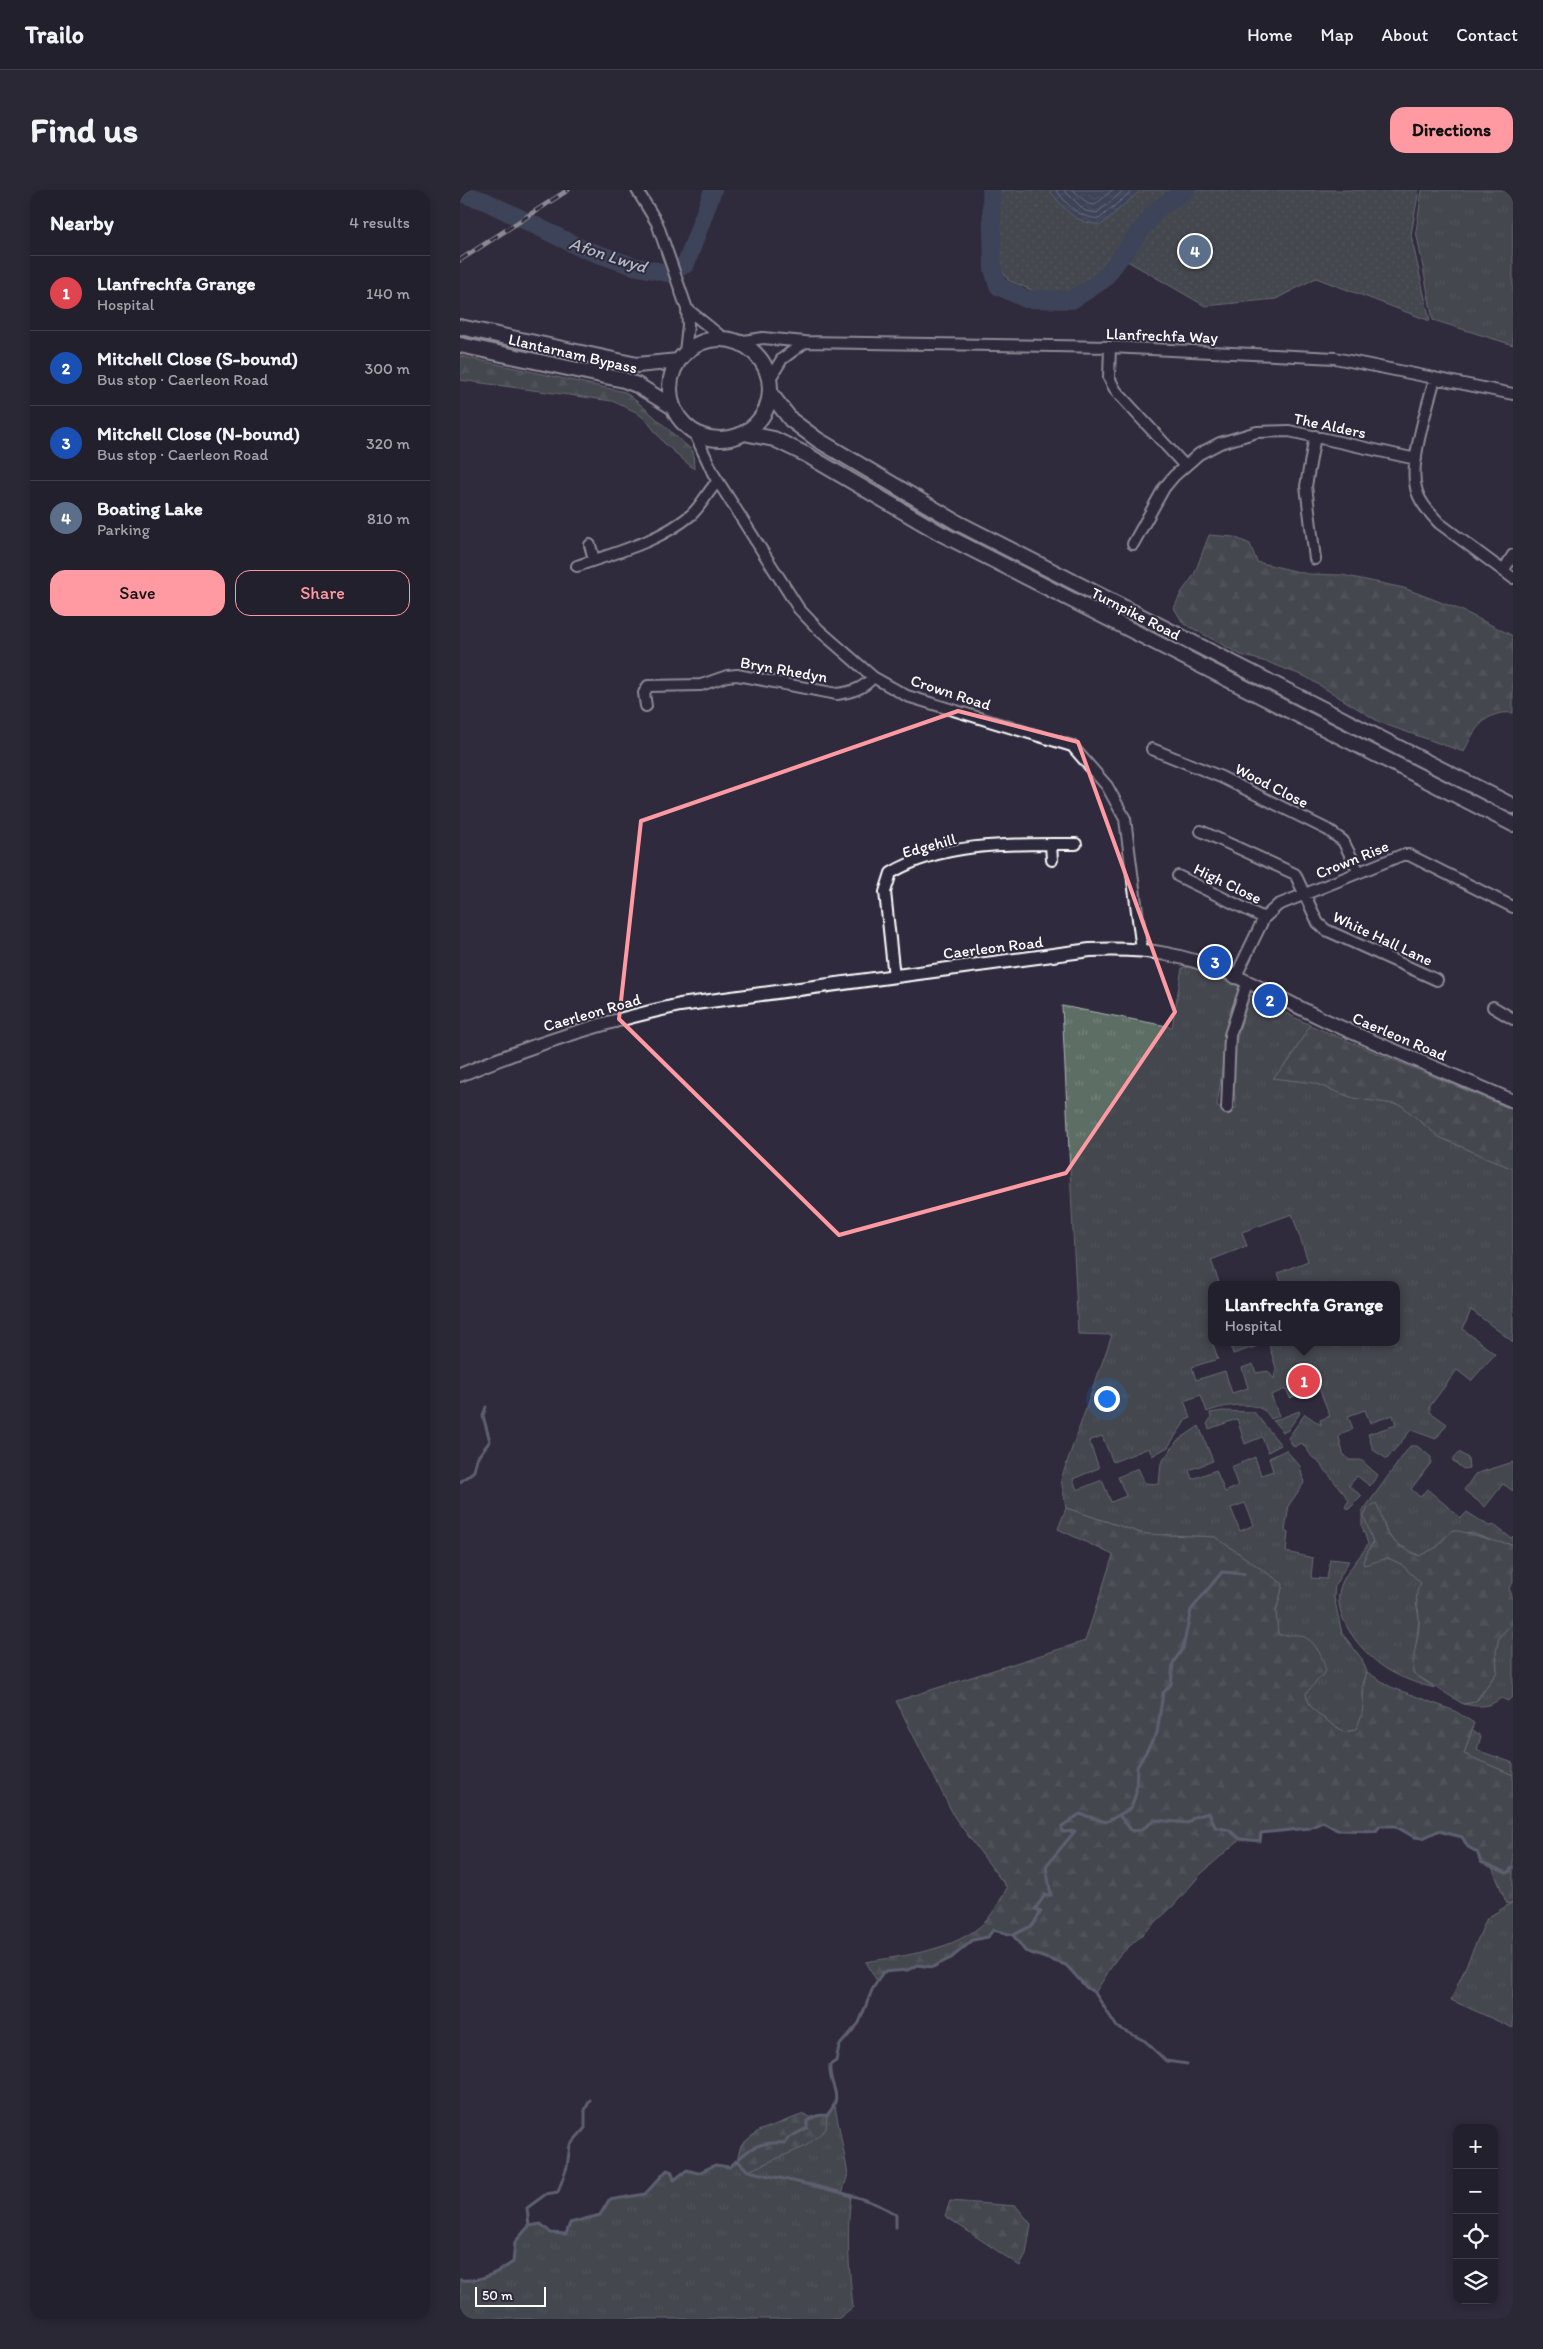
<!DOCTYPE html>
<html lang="en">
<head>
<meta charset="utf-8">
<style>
	body { margin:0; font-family:Itim,sans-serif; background:#2b2836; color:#f1f3f6 }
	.controls { position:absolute; right:15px; bottom:15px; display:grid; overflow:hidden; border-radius:10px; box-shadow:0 2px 8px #0003 }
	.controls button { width:45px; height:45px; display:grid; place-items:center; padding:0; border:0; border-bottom:1px solid #403e4a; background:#23202e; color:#f1f3f6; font:25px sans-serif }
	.scale { position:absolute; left:15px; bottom:12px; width:71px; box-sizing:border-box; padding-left:5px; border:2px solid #fff; border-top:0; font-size:14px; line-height:18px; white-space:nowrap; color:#fff; -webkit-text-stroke:4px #2f2a3d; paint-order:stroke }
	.you { position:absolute; left:646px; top:1208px; width:18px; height:18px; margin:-12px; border:4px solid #fff; border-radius:50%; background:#1a73e8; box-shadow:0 0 0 8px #1a73e833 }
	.badge { display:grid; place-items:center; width:32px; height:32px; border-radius:50%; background:#ff9aa2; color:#fff; font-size:16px; font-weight:700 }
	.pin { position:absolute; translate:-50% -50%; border:2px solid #fff; box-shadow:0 1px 5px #0006 }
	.popup { position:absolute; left:748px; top:1091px; width:192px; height:65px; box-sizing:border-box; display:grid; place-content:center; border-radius:10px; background:#23202e; filter:drop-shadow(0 1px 4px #0005); font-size:16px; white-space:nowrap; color:#a3a3aa }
	.popup b { font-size:19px; color:#f1f3f6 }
	.popup::after { content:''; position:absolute; left:50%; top:100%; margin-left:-10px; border:10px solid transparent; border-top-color:#23202e }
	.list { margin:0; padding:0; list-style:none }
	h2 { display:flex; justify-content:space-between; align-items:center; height:65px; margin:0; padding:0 20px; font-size:21px }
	h2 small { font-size:16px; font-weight:400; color:#a3a3aa }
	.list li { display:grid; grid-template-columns:32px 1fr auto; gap:15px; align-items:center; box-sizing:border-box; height:75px; padding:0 20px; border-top:1px solid #403e4a }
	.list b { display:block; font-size:19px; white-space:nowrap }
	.list p { margin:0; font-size:16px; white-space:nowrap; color:#a3a3aa }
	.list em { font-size:16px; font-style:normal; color:#a3a3aa }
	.actions { display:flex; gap:10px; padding:15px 20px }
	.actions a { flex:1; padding:11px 0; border:1px solid #ff9aa2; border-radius:15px; text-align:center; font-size:18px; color:#ff9aa2 }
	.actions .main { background:#ff9aa2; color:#111 }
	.icon { flex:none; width:28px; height:28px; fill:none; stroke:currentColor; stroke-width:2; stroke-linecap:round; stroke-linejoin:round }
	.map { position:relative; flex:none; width:1053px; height:2129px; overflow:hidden; border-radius:15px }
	header { display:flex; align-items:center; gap:30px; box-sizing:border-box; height:70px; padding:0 25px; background:#23202e; border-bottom:1px solid #403e4a }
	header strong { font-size:24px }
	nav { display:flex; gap:28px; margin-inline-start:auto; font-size:18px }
	.intro { display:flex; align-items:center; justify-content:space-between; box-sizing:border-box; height:120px; padding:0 30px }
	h1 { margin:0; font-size:35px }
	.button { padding:12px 22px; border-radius:15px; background:#ff9aa2; color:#111; font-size:18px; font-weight:700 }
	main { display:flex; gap:30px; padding:0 30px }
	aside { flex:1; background:#23202e; border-radius:15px; box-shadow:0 2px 8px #0003 }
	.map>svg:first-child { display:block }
</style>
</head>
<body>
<header>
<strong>Trailo</strong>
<nav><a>Home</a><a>Map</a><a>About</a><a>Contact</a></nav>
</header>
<div class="intro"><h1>Find us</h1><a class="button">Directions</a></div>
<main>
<aside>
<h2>Nearby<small>4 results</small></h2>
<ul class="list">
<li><span class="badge" style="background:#e0444e">1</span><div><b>Llanfrechfa Grange</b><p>Hospital</p></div><em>140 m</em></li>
<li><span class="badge" style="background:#1a4fb4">2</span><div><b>Mitchell Close (S-bound)</b><p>Bus stop · Caerleon Road</p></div><em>300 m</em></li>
<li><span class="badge" style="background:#1a4fb4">3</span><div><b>Mitchell Close (N-bound)</b><p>Bus stop · Caerleon Road</p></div><em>320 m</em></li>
<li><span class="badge" style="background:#5c6f8a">4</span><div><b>Boating Lake</b><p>Parking</p></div><em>810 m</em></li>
</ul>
<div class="actions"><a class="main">Save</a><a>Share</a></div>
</aside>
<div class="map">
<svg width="1053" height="2129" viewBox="0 0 1053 2129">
	<defs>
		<pattern id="grass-tufts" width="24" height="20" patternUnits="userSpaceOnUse" patternTransform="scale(1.25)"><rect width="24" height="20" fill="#5d6e65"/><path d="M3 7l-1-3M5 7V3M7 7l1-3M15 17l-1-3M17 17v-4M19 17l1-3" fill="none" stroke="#75847c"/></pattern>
		<pattern id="forest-firs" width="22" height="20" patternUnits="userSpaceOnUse" patternTransform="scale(1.25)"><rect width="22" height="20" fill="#5d6e65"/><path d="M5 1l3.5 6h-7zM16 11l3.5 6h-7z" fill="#75847c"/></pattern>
		<pattern id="park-dots" width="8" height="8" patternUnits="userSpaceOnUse" patternTransform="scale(1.25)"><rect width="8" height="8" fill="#5d6e65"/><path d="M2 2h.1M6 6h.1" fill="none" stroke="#75847c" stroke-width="1.8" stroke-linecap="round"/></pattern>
		<pattern id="water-waves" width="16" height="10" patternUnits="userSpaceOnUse" patternTransform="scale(1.25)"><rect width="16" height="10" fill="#4f627a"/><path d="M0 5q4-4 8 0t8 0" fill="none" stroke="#697a8e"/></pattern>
	</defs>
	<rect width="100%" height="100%" fill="#2f2a3d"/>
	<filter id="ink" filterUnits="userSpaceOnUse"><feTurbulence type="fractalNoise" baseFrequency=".02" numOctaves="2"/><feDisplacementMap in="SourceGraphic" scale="10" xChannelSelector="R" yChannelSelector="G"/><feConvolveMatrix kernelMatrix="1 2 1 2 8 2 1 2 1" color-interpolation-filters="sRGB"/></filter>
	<g filter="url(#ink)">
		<!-- grass -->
		<path fill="url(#grass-tufts)" stroke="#aeb6b2" fill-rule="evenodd" d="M 962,0 L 1053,0 L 1053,155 L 973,130 L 956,41 Z
			M 733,776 L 750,781 L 782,796 L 765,858 L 757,917 L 776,918 C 776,906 772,897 771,886 C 770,865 784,826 790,805 L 850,835 L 829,871 L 814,888 L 854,893 L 893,908 L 941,915 L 979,947 L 1053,979 L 1053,1152 L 1011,1120 L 1003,1139 L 1035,1164 L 1011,1191 L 997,1180 L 970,1216 L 970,1222 L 987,1234 L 976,1249 L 951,1240 L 927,1269 L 913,1260 L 908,1244 L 936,1235 L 933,1225 L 910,1233 L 905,1220 L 888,1226 L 893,1239 L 882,1243 L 879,1247 L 883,1263 L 889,1270 L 901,1270 L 918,1285 L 910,1296 L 897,1286 L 889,1296 L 902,1306 L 888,1320 L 885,1317 L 889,1310 L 857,1270 L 853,1268 L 842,1253 L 834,1257 L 828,1248 L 845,1224 L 861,1235 L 860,1230 L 870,1226 L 853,1183 L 842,1188 L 847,1201 L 830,1208 L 826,1199 L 811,1205 L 819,1226 L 811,1229 C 809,1226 806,1221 803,1220 C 789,1211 761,1216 747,1222 L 741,1205 L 724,1211 L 731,1228 L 726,1230 L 708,1257 L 692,1266 L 689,1258 L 653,1272 L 642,1246 L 629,1251 L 639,1278 L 613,1289 L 617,1300 L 642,1290 L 651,1312 L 666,1306 L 658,1287 L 678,1278 L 685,1293 L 699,1294 L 701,1273 L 717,1251 L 739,1236 L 753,1271 L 729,1280 L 732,1289 L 756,1280 L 765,1302 L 778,1296 L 771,1277 L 795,1267 L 801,1285 L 813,1281 L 809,1268 L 826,1260 L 840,1276 L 844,1293 L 829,1315 L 825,1341 L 828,1343 L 826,1362 L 853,1368 L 851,1388 L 867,1389 L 870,1369 L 889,1371 L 875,1395 L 874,1407 L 882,1443 L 902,1469 L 907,1482 L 902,1497 L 905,1519 L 903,1527 L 895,1540 L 884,1542 C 870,1532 847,1521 846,1503 L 866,1481 L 838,1445 L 826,1447 L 818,1444 L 816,1422 L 823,1394 L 755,1347 L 684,1344 L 606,1318 L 601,1289 L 652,1145 L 618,1144 L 602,816 L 712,837 L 722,778 ZM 832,1024 L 848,1071 L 818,1083 L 822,1095 L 936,1095 L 936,1152 L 808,1152 L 816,1178 L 814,1189 L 808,1181 L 796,1183 L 793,1174 L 782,1178 L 788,1198 L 772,1203 L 765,1181 L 736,1190 L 732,1177 L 758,1169 L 749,1142 L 752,1141 L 752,1095 L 760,1095 L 751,1070 L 787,1056 L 782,1042 ZM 785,1313 L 794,1335 L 780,1341 L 771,1318 Z
			M 770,1152 L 803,1152 L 804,1154 L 773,1164 Z
			M 762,1221 L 794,1222 L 821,1255 L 808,1262 L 802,1247 L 785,1254 L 777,1229 L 749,1239 L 747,1234 L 751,1228 L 750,1223 Z
			M 839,1221 L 840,1223 L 827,1241 L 823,1242 L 813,1231 Z
			M 950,1256 L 957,1256 L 971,1267 L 971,1273 L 951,1299 L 960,1307 L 967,1299 L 1001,1328 L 1007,1322 L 1029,1336 L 1034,1335 L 1051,1348 L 1053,1346 L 1053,1354 L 1038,1353 L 1012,1343 L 983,1348 L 977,1357 L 960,1366 L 936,1353 L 927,1343 L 924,1332 L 908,1318 L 904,1325 L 913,1352 L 903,1371 L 928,1368 L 941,1374 L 961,1393 L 956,1413 L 959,1428 L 953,1483 L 975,1498 C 958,1494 943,1489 928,1480 C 905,1466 875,1432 879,1403 C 881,1386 900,1368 908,1354 L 902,1336 L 902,1322 Z
			M 999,1262 L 1008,1268 L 1009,1278 L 1003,1279 L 992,1270 Z
			M 1053,1272 L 1053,1301 L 1043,1294 L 1025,1317 L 1004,1300 L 1015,1284 Z
			M 1053,1432 L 1053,1506 L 1048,1511 L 1041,1508 C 1029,1518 1018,1517 1003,1514 L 1015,1512 L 1020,1507 L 1037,1482 L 1036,1462 L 1039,1447 Z
			M 1012,1539 L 1021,1546 L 1017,1560 L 1053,1573 L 1053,1585 L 1004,1564 Z
			M 1053,1712 L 1053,1838 L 991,1810 L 1027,1728 Z
			M 375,1916 L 388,1984 L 382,2004 L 391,2007 C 386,2044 389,2079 393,2117 L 378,2129 L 0,2129 L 0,2090 C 20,2092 37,2083 53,2072 L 55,2052 L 69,2036 L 81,2034 L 91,2043 L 106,2044 L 110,2033 L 140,2025 L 149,2010 L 185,2004 L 207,1980 L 212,1982 L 214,1990 L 227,1980 L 238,1983 L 255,1975 L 270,1977 L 277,1970 L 288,1981 L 365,1939 L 367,1925 Z"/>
		<!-- forest -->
		<path fill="url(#forest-firs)" stroke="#aeb6b2" d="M 0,166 L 165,202 C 189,220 210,242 233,261 L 234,279 L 204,253 L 186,230 L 176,222 L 152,211 L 0,190 Z
			M 749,345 L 774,347 L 790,354 L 797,372 L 848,384 L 882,385 L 944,398 L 1001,420 L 1053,446 L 1053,523 C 1026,520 1014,539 1004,562 L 921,533 L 846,487 L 810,473 L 781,465 L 723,433 L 714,418 L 721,403 L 734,385 Z
			M 850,835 L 1053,920 L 1053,979 L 979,947 L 941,915 L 893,908 L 854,893 L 813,888 L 829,871 Z
			M 916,1313 C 922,1323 922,1334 927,1343 C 933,1354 949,1362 959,1366 L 977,1357 L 992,1340 C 1014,1343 1032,1353 1053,1354 L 1053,1393 L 1049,1398 L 1053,1408 L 1053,1432 L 1039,1447 L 1036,1462 L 1037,1482 L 1015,1512 L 1003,1514 L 953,1483 C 951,1464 961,1446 959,1427 C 958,1413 953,1405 961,1393 L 941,1374 L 928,1368 L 904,1375 L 903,1371 L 913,1352 L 904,1326 L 908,1318 Z
			M 606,1318 L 684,1344 L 755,1347 L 823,1394 L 816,1422 L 818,1444 C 826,1447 830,1444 838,1445 C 855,1448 862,1466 866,1481 L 846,1503 C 847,1521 870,1532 884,1542 L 895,1540 C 909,1517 899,1506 907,1482 L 931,1497 L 995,1521 L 1014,1533 L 1004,1564 L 1053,1585 L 1053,1712 L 1047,1714 L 1032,1677 L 1021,1672 L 1017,1662 L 1008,1657 L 1002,1647 L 978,1641 L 963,1648 L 954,1647 L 935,1636 L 920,1636 L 916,1641 L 877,1640 L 863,1632 L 850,1638 L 802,1643 L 800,1651 L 780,1649 L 741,1684 L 713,1716 L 657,1768 L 635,1803 L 626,1797 L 605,1775 L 565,1761 L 553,1745 L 534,1740 L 528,1747 L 513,1750 L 491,1768 L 473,1777 L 457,1775 L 448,1780 L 423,1782 L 417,1791 L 406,1772 C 445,1765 496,1761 526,1731 C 534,1722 541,1709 547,1698 L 495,1628 L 436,1511 L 625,1451 L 653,1365 L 598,1339 Z
			M 344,1924 L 352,1928 L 357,1925 L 367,1925 L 366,1939 L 346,1956 L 288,1981 L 277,1970 L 281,1955 L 298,1941 Z
			M 490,2011 L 556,2016 L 571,2034 L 566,2065 L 560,2076 L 485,2026 Z"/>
		<!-- park -->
		<path fill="url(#park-dots)" stroke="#aeb6b2" d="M 538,0 L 959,0 L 951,45 L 970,131 L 856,88 L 816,109 L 745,116 L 657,65 L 639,89 L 612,106 L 576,102 L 548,90 L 538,74 Z"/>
		<!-- water -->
		<path fill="url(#water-waves)" stroke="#95a1af" d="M 589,0 L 681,0 L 641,35 C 611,31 608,22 589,0 Z"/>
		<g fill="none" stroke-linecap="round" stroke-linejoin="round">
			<!-- shore -->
			<path stroke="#b9c0ca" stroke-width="1" d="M 596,0 C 610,17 616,26 639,29 L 673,0
				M 604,0 L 625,21 L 637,23 L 664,0
				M 613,0 L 628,14 L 635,15 L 652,0"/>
			<!-- stream -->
			<path stroke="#95a1af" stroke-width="3" d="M 0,1292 L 14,1281 L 17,1268 L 30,1251 L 23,1226 L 26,1217
				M 659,1625 L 671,1618 L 676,1603 L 677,1577 L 697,1543 L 703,1503 L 711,1494 L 713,1473 L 723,1458 L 731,1420 L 762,1382 L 784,1384
				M 553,1745 L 565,1761 L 606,1775 L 626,1797 L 635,1803 L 657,1837 L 685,1851 L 706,1871 L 727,1874
				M 277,1970 L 288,1981 C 323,1990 410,2004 436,2025 L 436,2037
				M 69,2036 L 67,2018 L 86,2004 L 98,2002 L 107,1977 L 110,1955 L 125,1938 L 125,1920 L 130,1910
				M 0,2090 C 20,2092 37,2083 53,2072 L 55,2052 L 69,2036 L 81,2034 L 91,2043 L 106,2044 L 110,2033 L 140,2025 L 149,2010 L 185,2004 L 207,1980 L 212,1982 L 214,1990 L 227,1980 L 238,1983 L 255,1975 L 270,1977 C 289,1958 298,1951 325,1953 L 328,1948 L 347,1938 L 347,1931 C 354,1926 358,1925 367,1925 C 386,1904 368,1898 370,1875 L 376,1871 L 379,1856 L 399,1833 L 412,1800 L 423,1782 L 448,1780 L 457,1775 L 473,1777 L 491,1768 L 513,1750 L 528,1747 L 533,1740 L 553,1745 L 573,1735 L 581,1721 L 575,1719 L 585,1705 L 591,1705 L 586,1676 L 615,1641 L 602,1642 L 602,1636 L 620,1624 L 646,1632 L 659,1625 L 672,1641 L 681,1640 L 695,1630 L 728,1633 L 734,1627 L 749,1623 L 755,1637 L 769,1640 L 780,1649 L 800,1651 L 801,1643 L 850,1638 L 863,1632 L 877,1640 L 916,1641 L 920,1636 L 935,1636 L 954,1647 L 963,1648 L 978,1641 L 1002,1647 L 1008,1657 L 1017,1662 L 1021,1672 L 1047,1683 L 1053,1677"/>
			<!-- river -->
			<path stroke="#4f627a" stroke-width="18" d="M 531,0 L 533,79 L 538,96 L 566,109 L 612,110 L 643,90 L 697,19 L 726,0
				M 0,3 L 25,11 L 121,58 L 173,76 L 207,83 L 226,74 L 253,0"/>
			<defs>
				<path id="minor" d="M 177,0 L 197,33 L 227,119 L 228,135 L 225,162
					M 227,119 L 264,149
					M 278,152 L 303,148 L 345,152 L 650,157 L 875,168 L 1053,204
					M 650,157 L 649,188 L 656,201 L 725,276
					M 975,188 C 968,215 949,272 956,298 C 959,312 970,323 979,333 L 1053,388
					M 309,190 L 322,169 L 345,152
					M 234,242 L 254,285 L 339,419 L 359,440 L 413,487 L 447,506 L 612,556 L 647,596 L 665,629 L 682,760
					M 673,354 L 704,298 L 714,286 L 739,264 L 760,253 L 797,242 L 829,241 L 956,269
					M 130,355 L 134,370
					M 855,369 L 846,296 L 855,246
					M 117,376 C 157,362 198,352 231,325 C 242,315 248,301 258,291
					M 1043,381 L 1053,365
					M 186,516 L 184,503 L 188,496 L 241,495 L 267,486 L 277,485 L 377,504 C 392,502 403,499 413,487
					M 692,559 L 761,587 L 868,640 L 883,651 L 899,682
					M 741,641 L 835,684 L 858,733 L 866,740 L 977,790
					M 591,654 L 592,670
					M 718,686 L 804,728
					M 434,787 L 425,702 L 431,683 C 485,651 556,654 616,654
					M 775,788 L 804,728 L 818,715 L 942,665 L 949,665 L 1053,717
					M 1033,817 L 1053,829
					M 767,918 L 770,845 L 787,793"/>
				<path id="major" d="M 0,885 C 73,854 142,832 220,815 L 630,760 C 656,759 681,759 706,764 C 767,775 822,811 878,836 C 936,862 995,886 1053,911"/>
				<path id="highway" d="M 0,137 L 177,175 L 218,171
					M210 199a50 50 0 1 1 100 0a50 50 0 1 1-100 0Z
					M 0,155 L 164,190 L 177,195 L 213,217
					M 310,203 L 331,230 L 358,250 L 498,333 L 1053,616
					M 284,243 L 314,249 L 347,265 L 480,343 L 1053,634"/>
			</defs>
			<!-- minor casing -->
			<use href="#minor" stroke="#fff" stroke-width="14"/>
			<!-- major casing -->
			<use href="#major" stroke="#fff" stroke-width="16"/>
			<!-- highway casing -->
			<use href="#highway" stroke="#fff" stroke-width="18"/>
			<!-- minor -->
			<use href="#minor" stroke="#2f2a3d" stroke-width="10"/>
			<!-- major -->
			<use href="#major" stroke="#2f2a3d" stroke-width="12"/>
			<!-- highway -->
			<use href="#highway" stroke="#2f2a3d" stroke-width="14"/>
			<defs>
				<path id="rail" d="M 0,70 L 108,0"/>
			</defs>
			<!-- rail casing -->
			<use href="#rail" stroke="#fff" stroke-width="5"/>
			<!-- rail -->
			<use href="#rail" stroke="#2f2a3d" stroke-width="3" stroke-dasharray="9" stroke-linecap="butt"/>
		</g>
	</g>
	<!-- marked area -->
	<path d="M0 0H1053V2129H0ZM 498,521 L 618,552 L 715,822 L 606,983 L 379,1045 L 159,829 L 181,631 Z" fill="#2f2a3d" fill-opacity=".55" fill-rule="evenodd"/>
	<path fill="none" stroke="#ff9aa2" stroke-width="4" stroke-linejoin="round" d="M 498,521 L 618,552 L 715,822 L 606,983 L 379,1045 L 159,829 L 181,631 Z"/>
	<g text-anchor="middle" stroke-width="4" stroke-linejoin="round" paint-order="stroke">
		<!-- street labels -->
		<g font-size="16" fill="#fff" stroke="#2f2a3d">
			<text transform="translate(702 145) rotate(2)" y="6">Llanfrechfa Way</text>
			<text transform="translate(113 163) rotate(13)" y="6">Llantarnam Bypass</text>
			<text transform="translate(870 235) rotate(12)" y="6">The Alders</text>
			<text transform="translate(676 423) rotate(27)" y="6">Turnpike Road</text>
			<text transform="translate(324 479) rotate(10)" y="6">Bryn Rhedyn</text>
			<text transform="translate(491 502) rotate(18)" y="6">Crown Road</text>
			<text transform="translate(812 595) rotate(27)" y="6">Wood Close</text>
			<text transform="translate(469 655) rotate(-15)" y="6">Edgehill</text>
			<text transform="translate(892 669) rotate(-22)" y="6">Crown Rise</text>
			<text transform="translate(768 693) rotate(26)" y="6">High Close</text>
			<text transform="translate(923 748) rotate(25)" y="6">White Hall Lane</text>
			<text transform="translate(533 757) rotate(-7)" y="6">Caerleon Road</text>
			<text transform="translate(132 822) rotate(-16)" y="6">Caerleon Road</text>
			<text transform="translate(940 846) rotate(23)" y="6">Caerleon Road</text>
		</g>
		<!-- water labels -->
		<g font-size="18" font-style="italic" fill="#b0b8c3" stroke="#2f2a3d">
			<text transform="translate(148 65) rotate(18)" y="6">Afon Lwyd</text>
		</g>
	</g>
</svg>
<div class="controls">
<button>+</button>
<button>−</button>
<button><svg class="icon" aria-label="locate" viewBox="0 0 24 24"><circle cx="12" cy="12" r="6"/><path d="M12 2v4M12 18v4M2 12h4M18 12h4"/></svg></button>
<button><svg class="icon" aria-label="layers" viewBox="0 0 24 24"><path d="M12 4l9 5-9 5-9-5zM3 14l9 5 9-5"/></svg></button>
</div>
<div class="scale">50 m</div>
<div class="you"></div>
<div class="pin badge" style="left:844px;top:1191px;background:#e0444e">1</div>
<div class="popup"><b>Llanfrechfa Grange</b>Hospital</div>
<div class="pin badge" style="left:810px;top:810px;background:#1a4fb4">2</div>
<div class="pin badge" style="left:755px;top:772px;background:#1a4fb4">3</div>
<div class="pin badge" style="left:735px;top:61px;background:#5c6f8a">4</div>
</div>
</main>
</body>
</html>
